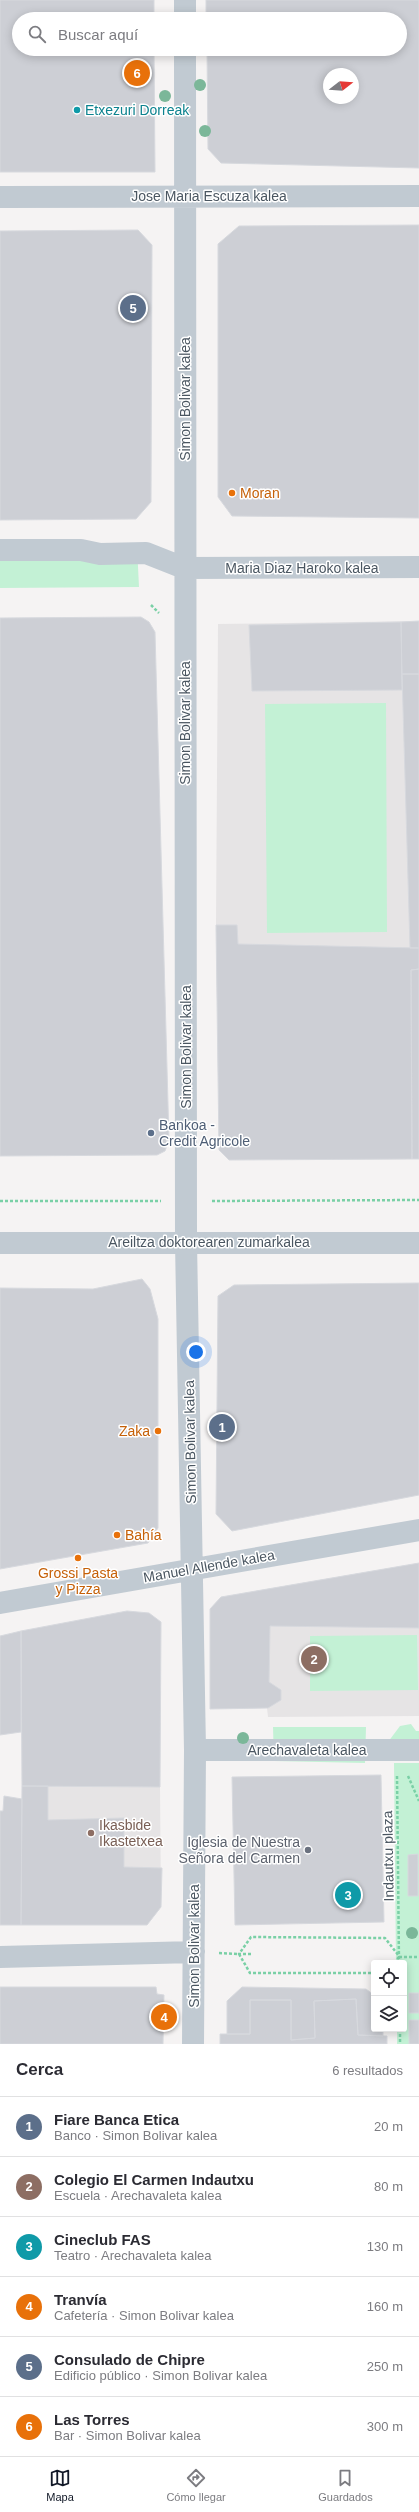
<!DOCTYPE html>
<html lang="es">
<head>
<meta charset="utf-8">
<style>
	body { margin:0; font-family:Arial,sans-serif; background:#f2f2f3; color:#2b2b33 }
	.controls { position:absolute; right:12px; bottom:12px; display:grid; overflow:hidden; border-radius:4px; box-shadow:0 2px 10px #0003 }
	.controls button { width:36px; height:36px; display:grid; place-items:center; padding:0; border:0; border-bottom:1px solid #e1e1e2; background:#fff; color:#2b2b33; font:20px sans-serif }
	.compass { position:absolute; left:323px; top:68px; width:36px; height:36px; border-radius:50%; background:#fff; box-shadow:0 2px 10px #0003; rotate:73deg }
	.you { position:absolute; left:196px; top:1352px; width:14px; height:14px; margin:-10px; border:3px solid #fff; border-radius:50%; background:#1a73e8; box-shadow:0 0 0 6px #1a73e833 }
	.badge { display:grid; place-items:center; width:26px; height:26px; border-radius:50%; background:#111827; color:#fff; font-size:13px; font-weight:700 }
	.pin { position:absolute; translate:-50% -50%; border:2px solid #fff; box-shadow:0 1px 4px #0006 }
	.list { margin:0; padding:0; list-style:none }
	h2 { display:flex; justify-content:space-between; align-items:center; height:52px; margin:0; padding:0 16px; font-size:17px }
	h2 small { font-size:13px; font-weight:400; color:#7c7c81 }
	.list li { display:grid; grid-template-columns:26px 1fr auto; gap:12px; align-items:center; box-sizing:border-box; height:60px; padding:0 16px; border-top:1px solid #e1e1e2 }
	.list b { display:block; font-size:15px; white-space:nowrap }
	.list p { margin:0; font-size:13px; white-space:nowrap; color:#7c7c81 }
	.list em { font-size:13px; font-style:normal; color:#7c7c81 }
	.icon { flex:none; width:22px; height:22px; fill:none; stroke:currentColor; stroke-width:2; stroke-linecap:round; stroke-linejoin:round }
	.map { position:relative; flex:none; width:419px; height:2044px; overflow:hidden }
	.search { position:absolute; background:#fff; box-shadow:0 2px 10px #0003; left:12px; right:12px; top:12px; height:44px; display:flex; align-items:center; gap:10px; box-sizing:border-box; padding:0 14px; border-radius:22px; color:#7c7c81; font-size:15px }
	.sheet { height:412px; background:#fff }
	nav { display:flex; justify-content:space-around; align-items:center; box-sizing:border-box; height:56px; border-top:1px solid #e1e1e2; background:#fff; font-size:11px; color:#7c7c81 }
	nav a { display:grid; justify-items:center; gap:2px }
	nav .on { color:#111827 }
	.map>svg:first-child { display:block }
</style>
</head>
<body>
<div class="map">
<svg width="419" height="2044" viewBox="0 0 419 2044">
	<rect width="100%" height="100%" fill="#f5f3f3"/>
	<!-- education -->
	<path fill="#e6e4e5" d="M 419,621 L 419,1159 L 229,1160 L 219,1150 L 216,925 L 218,624 Z
		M 419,1563 L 419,1716 L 268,1717 L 267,1708 L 210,1709 L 210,1609 L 221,1597 Z
		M 22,1786 L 160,1787 L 161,1907 L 147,1925 L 21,1925 Z"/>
	<!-- green -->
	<path fill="#c3f1d5" d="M 137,546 L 139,587 L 0,588 L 0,548 Z
		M 386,703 L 387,932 L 267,933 L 265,704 Z
		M 417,1635 L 418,1690 L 310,1691 L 310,1636 Z
		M 411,1724 L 416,1731 L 419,1731 L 419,1756 L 382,1750 L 400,1726 Z
		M 273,1727 L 366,1727 L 365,1763 L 274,1761 Z
		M 394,1763 L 419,1763 L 419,2044 L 397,2044 L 397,2029 L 404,2029 L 404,1963 L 396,1963 Z"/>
	<!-- building -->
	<path fill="#cdcfd5" stroke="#d7d9de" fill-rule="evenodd" d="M 0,0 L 154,0 L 154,19 L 19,19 L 19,49 L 154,49 L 155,172 L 0,172 Z
		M 206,0 L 419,0 L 419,168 L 221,163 L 208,149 L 207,49 L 400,49 L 400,19 L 206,19 ZM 329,74 L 353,74 L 353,98 L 329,98 Z
		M 419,225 L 419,518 L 232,516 L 218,497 L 218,244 L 239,226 Z
		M 138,230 L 152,245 L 151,502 L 136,519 L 0,520 L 0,231 Z
		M 141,617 L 149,622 L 155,632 L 169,1140 L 165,1151 L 157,1155 L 0,1156 L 0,618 Z
		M 419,621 L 419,674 L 402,674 L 401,622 Z
		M 401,622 L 402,690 L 252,691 L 249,625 Z
		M 402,674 L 419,674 L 419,948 L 410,948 Z
		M 216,925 L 237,925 L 238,944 L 419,948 L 419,969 L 411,970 L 412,1159 L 229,1160 L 219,1150 Z
		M 419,969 L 419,1159 L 412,1159 L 411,970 Z
		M 142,1279 L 150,1289 L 158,1319 L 158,1528 L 148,1543 L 0,1569 L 0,1288 L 93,1289 Z
		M 419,1283 L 419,1495 L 232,1531 L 216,1514 L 218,1296 L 234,1285 Z
		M 419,1563 L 419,1628 L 270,1626 L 269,1682 L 281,1690 L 281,1700 L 268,1708 L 210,1709 L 210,1609 L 221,1597 Z
		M 127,1611 L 149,1613 L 161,1622 L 160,1787 L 22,1786 L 21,1631 Z
		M 21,1631 L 21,1732 L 0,1735 L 0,1636 Z
		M 381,1775 L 384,1922 L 235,1925 L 232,1777 Z
		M 22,1786 L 48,1786 L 48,1820 L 124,1818 L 124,1867 L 162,1868 L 161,1907 L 147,1925 L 21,1925 Z
		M 4,1796 L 22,1799 L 21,1925 L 0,1925 L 0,1811 L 3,1811 Z
		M 418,1854 L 418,1896 L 408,1896 L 408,1855 Z
		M 0,1987 L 156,1987 L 157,1994 L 164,1995 L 163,2044 L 0,2044 Z
		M 242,1987 L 366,1989 L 374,1995 L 374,2029 L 383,2029 L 383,2036 L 358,2035 L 356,1999 L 314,2001 L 315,2038 L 291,2040 L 291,2000 L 250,2000 L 250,2034 L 227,2034 L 227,2001 Z
		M 409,1993 L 419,1993 L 419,2013 L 409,2013 Z
		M 356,1999 L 358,2035 L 387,2036 L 387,2044 L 220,2044 L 220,2034 L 250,2034 L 250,2000 L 291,2000 L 291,2040 L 315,2038 L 314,2001 Z
		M 409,2020 L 419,2020 L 419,2044 L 409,2044 Z"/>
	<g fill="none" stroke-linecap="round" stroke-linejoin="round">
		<!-- path -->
		<path stroke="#7ad0a6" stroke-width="2.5" stroke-dasharray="3 2" stroke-linecap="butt" d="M 151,605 L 159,613
			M 0,1201 L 161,1201
			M 212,1201 L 419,1200
			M 397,1776 L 399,1963
			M 408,1776 L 419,1801
			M 219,1953 L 239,1954 L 250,1973 L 374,1973
			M 251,1954 L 239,1954 L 251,1937 L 385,1938 L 399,1956
			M 399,1957 L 419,1957
			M 394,1963 L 399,1957
			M 400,2029 L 400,2044"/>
		<!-- minor -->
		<path stroke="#c1cad2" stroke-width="22" d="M 185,19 L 185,0
			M 185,49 L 186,1242 L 195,1750 L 193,2044
			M 0,197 L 419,196
			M 0,550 L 81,550 L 100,554 L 146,553 L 184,568 L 419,567
			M 0,1243 L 419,1243
			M 0,1603 L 419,1530
			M 195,1750 L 419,1750
			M 0,1957 L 194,1952"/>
	</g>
	<!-- trees -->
	<g fill="#7bb799">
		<circle cx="200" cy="85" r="6"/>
		<circle cx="165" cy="96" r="6"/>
		<circle cx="205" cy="131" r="6"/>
		<circle cx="243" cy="1738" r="6"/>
		<circle cx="412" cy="1933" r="6"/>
	</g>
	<!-- markers -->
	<circle fill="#0f9aa8" stroke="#fff" stroke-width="1.5" cx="77" cy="110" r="4"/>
	<g fill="#e8710a" stroke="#fff" stroke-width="1.5">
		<circle cx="232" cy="493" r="4"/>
		<circle cx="158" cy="1431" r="4"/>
		<circle cx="117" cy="1535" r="4"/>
		<circle cx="78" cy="1558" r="4"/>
	</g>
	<circle fill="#5c6f8a" stroke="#fff" stroke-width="1.5" cx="151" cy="1133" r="4"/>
	<circle fill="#8d6e63" stroke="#fff" stroke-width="1.5" cx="91" cy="1833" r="4"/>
	<circle fill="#6b7280" stroke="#fff" stroke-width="1.5" cx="308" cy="1850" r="4"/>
	<g text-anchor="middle" stroke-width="3" stroke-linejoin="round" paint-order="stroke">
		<!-- culture labels -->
		<g font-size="14" fill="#0d838f" stroke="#fff" text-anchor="start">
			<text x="85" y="115">Etxezuri Dorreak</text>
		</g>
		<!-- street labels -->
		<g font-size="14" fill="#4a5661" stroke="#fff">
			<text x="209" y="201">Jose Maria Escuza kalea</text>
			<text transform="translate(185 399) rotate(-90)" y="5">Simon Bolivar kalea</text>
			<text x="302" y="573">Maria Diaz Haroko kalea</text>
			<text transform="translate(185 723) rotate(-90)" y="5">Simon Bolivar kalea</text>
			<text transform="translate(186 1047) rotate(-90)" y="5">Simon Bolivar kalea</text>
			<text x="209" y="1247">Areiltza doktorearen zumarkalea</text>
			<text transform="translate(190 1442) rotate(-91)" y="5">Simon Bolivar kalea</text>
			<text transform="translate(209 1566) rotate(-10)" y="5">Manuel Allende kalea</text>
			<text x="307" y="1755">Arechavaleta kalea</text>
			<text transform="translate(388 1856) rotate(-91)" y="5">Indautxu plaza</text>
			<text transform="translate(194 1946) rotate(-90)" y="5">Simon Bolivar kalea</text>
		</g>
		<!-- food labels -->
		<g font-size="14" fill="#c56008" stroke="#fff" text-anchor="start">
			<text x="240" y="498">Moran</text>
			<text x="150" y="1436" text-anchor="end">Zaka</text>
			<text x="125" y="1540">Bahía</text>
			<text x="78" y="1578" text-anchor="middle">Grossi Pasta<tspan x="78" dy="16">y Pizza</tspan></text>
		</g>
		<!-- service labels -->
		<g font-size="14" fill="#4e5e75" stroke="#fff" text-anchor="start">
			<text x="159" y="1130">Bankoa -<tspan x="159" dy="16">Credit Agricole</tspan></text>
		</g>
		<!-- education labels -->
		<g font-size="14" fill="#785e54" stroke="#fff" text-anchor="start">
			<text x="99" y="1830">Ikasbide<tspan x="99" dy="16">Ikastetxea</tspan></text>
		</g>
		<!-- worship labels -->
		<g font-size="14" fill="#5b616d" stroke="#fff" text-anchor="end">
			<text x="300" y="1847">Iglesia de Nuestra<tspan x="300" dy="16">Señora del Carmen</tspan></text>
		</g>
	</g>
</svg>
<div class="controls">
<button><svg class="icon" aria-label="locate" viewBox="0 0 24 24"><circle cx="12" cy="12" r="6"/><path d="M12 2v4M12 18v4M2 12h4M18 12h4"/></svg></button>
<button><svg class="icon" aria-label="layers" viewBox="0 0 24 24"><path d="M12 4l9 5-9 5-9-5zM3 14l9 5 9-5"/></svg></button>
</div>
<svg class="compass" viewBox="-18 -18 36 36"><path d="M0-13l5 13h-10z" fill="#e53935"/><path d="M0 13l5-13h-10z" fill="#7c7c81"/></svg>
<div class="you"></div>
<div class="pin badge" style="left:222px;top:1427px;background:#5c6f8a">1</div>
<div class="pin badge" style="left:314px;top:1659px;background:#8d6e63">2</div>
<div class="pin badge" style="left:348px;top:1895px;background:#0f9aa8">3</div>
<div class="pin badge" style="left:164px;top:2017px;background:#e8710a">4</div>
<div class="pin badge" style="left:133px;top:308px;background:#5c6f8a">5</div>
<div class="pin badge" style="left:137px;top:73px;background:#e8710a">6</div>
<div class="search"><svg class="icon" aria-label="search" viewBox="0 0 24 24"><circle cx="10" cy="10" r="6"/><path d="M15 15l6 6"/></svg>Buscar aquí</div>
</div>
<section class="sheet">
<h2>Cerca<small>6 resultados</small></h2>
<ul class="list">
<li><span class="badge" style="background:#5c6f8a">1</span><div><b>Fiare Banca Etica</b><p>Banco · Simon Bolivar kalea</p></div><em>20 m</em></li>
<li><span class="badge" style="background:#8d6e63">2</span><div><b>Colegio El Carmen Indautxu</b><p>Escuela · Arechavaleta kalea</p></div><em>80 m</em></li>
<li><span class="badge" style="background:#0f9aa8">3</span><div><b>Cineclub FAS</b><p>Teatro · Arechavaleta kalea</p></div><em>130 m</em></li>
<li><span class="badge" style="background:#e8710a">4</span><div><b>Tranvía</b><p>Cafetería · Simon Bolivar kalea</p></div><em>160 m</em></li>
<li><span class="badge" style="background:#5c6f8a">5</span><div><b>Consulado de Chipre</b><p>Edificio público · Simon Bolivar kalea</p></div><em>250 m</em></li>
<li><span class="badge" style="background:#e8710a">6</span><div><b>Las Torres</b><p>Bar · Simon Bolivar kalea</p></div><em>300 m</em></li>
</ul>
</section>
<nav>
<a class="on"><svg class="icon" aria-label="map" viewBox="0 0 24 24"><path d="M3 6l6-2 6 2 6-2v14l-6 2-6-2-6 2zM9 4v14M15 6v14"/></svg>Mapa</a>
<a><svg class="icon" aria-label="directions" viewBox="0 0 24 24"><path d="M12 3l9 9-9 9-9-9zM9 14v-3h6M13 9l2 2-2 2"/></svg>Cómo llegar</a>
<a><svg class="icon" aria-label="saved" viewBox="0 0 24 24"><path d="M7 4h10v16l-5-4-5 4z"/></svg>Guardados</a>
</nav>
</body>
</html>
